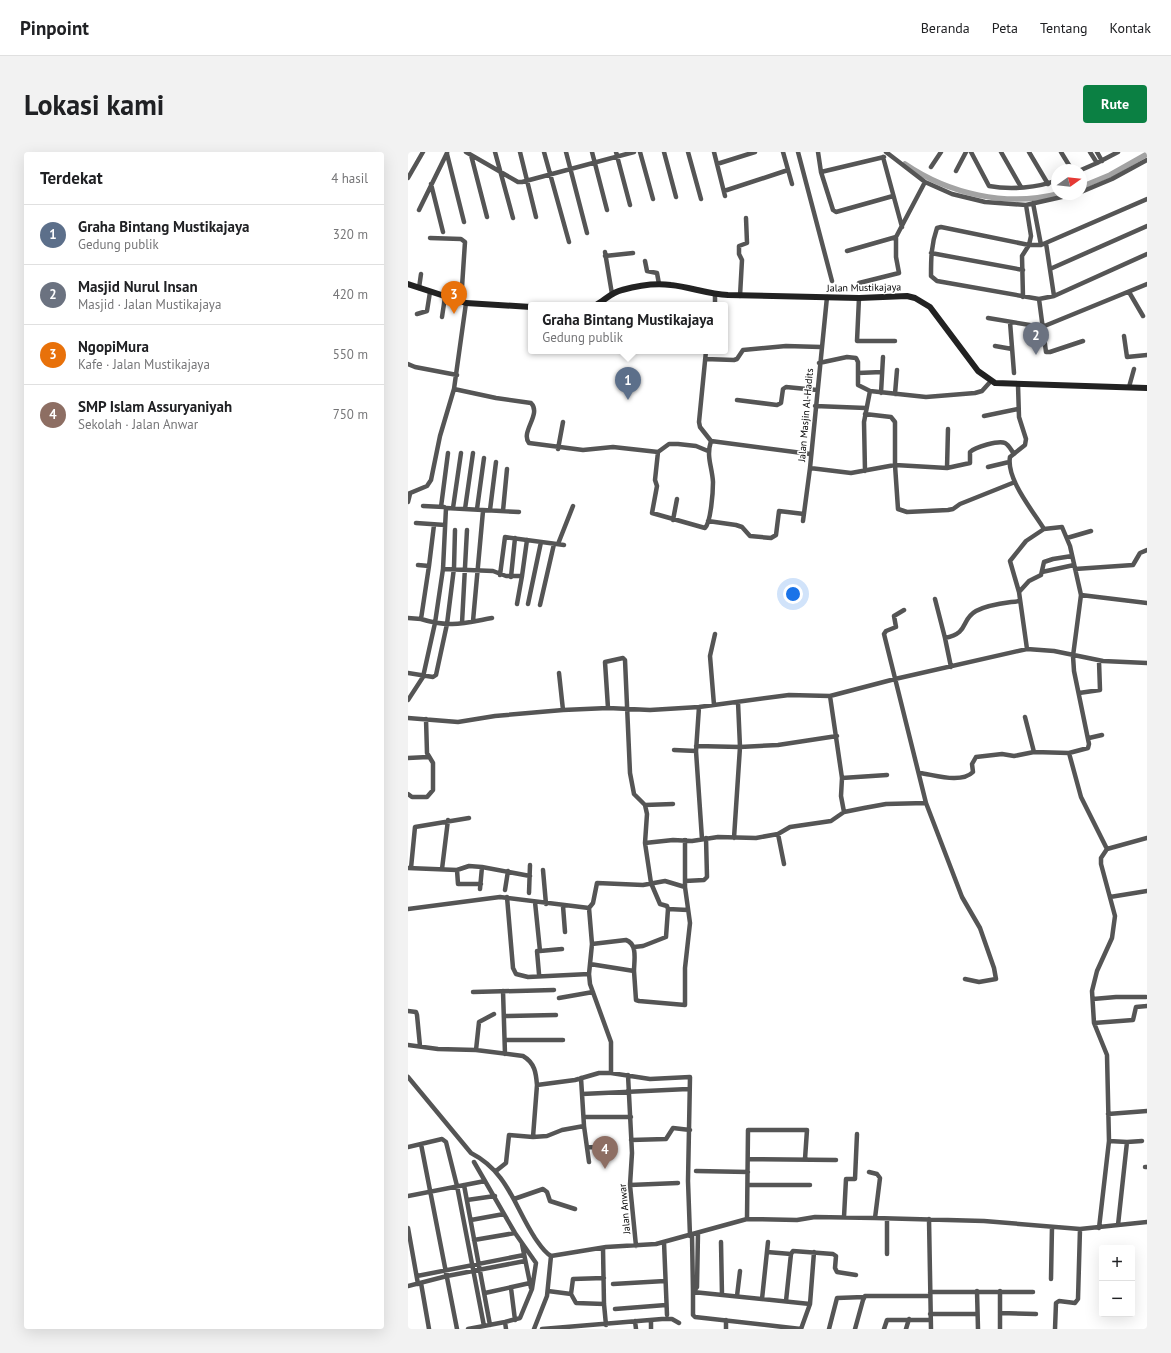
<!DOCTYPE html>
<html lang="id">
<head>
<meta charset="utf-8">
<style>
	body { margin:0; font-family:"PT Sans",sans-serif; background:#f2f2f2; color:#202124 }
	.controls { position:absolute; right:12px; bottom:12px; display:grid; overflow:hidden; border-radius:4px; box-shadow:0 4px 16px #0002 }
	.controls button { width:36px; height:36px; display:grid; place-items:center; padding:0; border:0; border-bottom:1px solid #e0e0e0; background:#fff; color:#202124; font:20px sans-serif }
	.compass { position:absolute; left:643px; top:12px; width:36px; height:36px; border-radius:50%; background:#fff; box-shadow:0 4px 16px #0002; rotate:75deg }
	.you { position:absolute; left:385px; top:442px; width:14px; height:14px; margin:-10px; border:3px solid #fff; border-radius:50%; background:#1a73e8; box-shadow:0 0 0 6px #1a73e833 }
	.badge { display:grid; place-items:center; width:26px; height:26px; border-radius:50%; background:#0b8043; color:#fff; font-size:13px; font-weight:700 }
	.pin { position:absolute; translate:-50% -33px; filter:drop-shadow(0 1px 2px #0008) }
	.pin::after { content:''; position:absolute; top:21px; width:14px; height:12px; background:inherit; clip-path:polygon(0 0,100% 0,50% 100%) }
	.popup { position:absolute; left:120px; top:150px; width:200px; height:52px; box-sizing:border-box; display:grid; place-content:center; border-radius:4px; background:#fff; filter:drop-shadow(0 1px 3px #0005); font-size:13px; white-space:nowrap; color:#757577 }
	.popup b { font-size:15px; color:#202124 }
	.popup::after { content:''; position:absolute; left:50%; top:100%; margin-left:-8px; border:8px solid transparent; border-top-color:#fff }
	.list { margin:0; padding:0; list-style:none }
	h2 { display:flex; justify-content:space-between; align-items:center; height:52px; margin:0; padding:0 16px; font-size:17px }
	h2 small { font-size:13px; font-weight:400; color:#757577 }
	.list li { display:grid; grid-template-columns:26px 1fr auto; gap:12px; align-items:center; box-sizing:border-box; height:60px; padding:0 16px; border-top:1px solid #e0e0e0 }
	.list b { display:block; font-size:15px; white-space:nowrap }
	.list p { margin:0; font-size:13px; white-space:nowrap; color:#757577 }
	.list em { font-size:13px; font-style:normal; color:#757577 }
	.map { position:relative; flex:none; width:739px; height:1177px; overflow:hidden; border-radius:4px }
	header { display:flex; align-items:center; gap:24px; box-sizing:border-box; height:56px; padding:0 20px; background:#fff; border-bottom:1px solid #e0e0e0 }
	header strong { font-size:19px }
	nav { display:flex; gap:22px; margin-inline-start:auto; font-size:14px }
	.intro { display:flex; align-items:center; justify-content:space-between; box-sizing:border-box; height:96px; padding:0 24px }
	h1 { margin:0; font-size:28px }
	.button { padding:10px 18px; border-radius:4px; background:#0b8043; color:#fff; font-size:14px; font-weight:700 }
	main { display:flex; gap:24px; padding:0 24px }
	aside { flex:1; background:#fff; border-radius:4px; box-shadow:0 4px 16px #0002 }
	.map>svg:first-child { display:block }
</style>
</head>
<body>
<header>
<strong>Pinpoint</strong>
<nav><a>Beranda</a><a>Peta</a><a>Tentang</a><a>Kontak</a></nav>
</header>
<div class="intro"><h1>Lokasi kami</h1><a class="button">Rute</a></div>
<main>
<aside>
<h2>Terdekat<small>4 hasil</small></h2>
<ul class="list">
<li><span class="badge" style="background:#5c6f8a">1</span><div><b>Graha Bintang Mustikajaya</b><p>Gedung publik</p></div><em>320 m</em></li>
<li><span class="badge" style="background:#6b7280">2</span><div><b>Masjid Nurul Insan</b><p>Masjid · Jalan Mustikajaya</p></div><em>420 m</em></li>
<li><span class="badge" style="background:#e8710a">3</span><div><b>NgopiMura</b><p>Kafe · Jalan Mustikajaya</p></div><em>550 m</em></li>
<li><span class="badge" style="background:#8d6e63">4</span><div><b>SMP Islam Assuryaniyah</b><p>Sekolah · Jalan Anwar</p></div><em>750 m</em></li>
</ul>
</aside>
<div class="map">
<svg width="739" height="1177" viewBox="0 0 739 1177">
	<rect width="100%" height="100%" fill="#fff"/>
	<g fill="none" stroke-linecap="round" stroke-linejoin="round">
		<!-- canal -->
		<path stroke="#a3a3a3" stroke-width="5.5" d="M 497,12 C 541,42 598,55 650,42
			M 673,35 L 702,23 L 739,2"/>
		<!-- minor -->
		<path stroke="#555" stroke-width="4.5" d="M 58,0 L 110,30 L 114,30 L 226,0
			M 87,0 L 105,66
			M 112,0 L 128,65
			M 136,0 L 161,90
			M 158,0 L 179,81
			M 184,0 L 199,58
			M 208,0 L 222,53
			M 232,0 L 245,47
			M 256,0 L 268,45
			M 280,0 L 293,47
			M 306,0 L 317,44
			M 375,0 L 384,32
			M 390,0 L 424,129
			M 410,0 L 413,20 L 425,58 L 428,60 L 485,44
			M 478,0 L 517,30 L 544,42 L 577,50 L 618,53 L 667,42
			M 563,0 L 581,34 C 602,38 630,36 649,28
			M 593,0 L 613,35
			M 621,0 L 640,32
			M 653,0 L 664,18
			M 682,0 L 689,11 L 710,0
			M 689,0 L 694,9
			M 39,2 L 56,70
			M 63,3 L 79,65
			M 475,5 L 494,75
			M 309,12 L 347,0
			M 523,15 L 533,0
			M 673,18 L 689,11
			M 548,19 L 558,0
			M 413,20 L 476,5
			M 0,26 L 15,0
			M 23,32 L 35,80
			M 316,39 L 380,18
			M 673,40 L 704,27 L 739,8
			M 739,47 L 633,93 L 621,93 L 533,75 L 529,76 C 523,93 523,107 523,124 L 529,129 L 631,147 L 646,144 L 739,102
			M 625,51 L 633,93
			M 11,58 L 39,1
			M 22,86 L 53,87 L 57,90 L 53,150
			M 638,91 L 646,144
			M 439,99 L 488,85
			M 197,100 L 204,142
			M 523,101 L 615,118
			M 197,104 L 225,101
			M 237,109 L 239,119 L 249,121 L 251,132
			M 642,117 L 739,74
			M 451,131 L 491,121 L 488,105 L 488,85 L 517,30
			M 11,136 L 13,122
			M 721,140 L 735,164
			M 332,144 L 334,108 L 331,102 L 331,94 L 339,91 L 338,66
			M 419,145 L 402,316 L 443,321 L 487,313 L 539,316 L 562,311 L 562,300 C 567,295 591,288 597,291 C 601,293 603,298 606,302
			M 615,145 L 614,104 L 621,93 L 623,84 L 618,53
			M 451,146 L 449,189 L 487,189
			M 631,147 L 638,200 L 642,200 L 675,189
			M 58,151 L 46,237 L 88,246 L 123,251 C 134,262 112,280 121,291 L 175,298 L 205,295 L 250,300 L 261,292 L 270,292 L 288,294 L 300,299
			M 307,153 L 307,143
			M 9,162 L 19,159 L 22,140
			M 34,165 L 37,145
			M 580,166 L 634,175 L 739,132
			M 602,170 L 606,221
			M 716,184 L 719,205 L 739,203
			M 587,194 L 604,197
			M 298,199 L 291,270 L 292,275 L 303,289 L 402,302
			M 297,207 L 326,208 L 329,207 L 335,198 L 378,194 L 413,195
			M 411,211 L 439,205 L 448,206 L 450,210 L 450,233 L 462,239
			M 0,212 L 7,215 L 49,223
			M 450,221 L 474,220
			M 721,235 L 726,217
			M 473,241 L 475,205
			M 487,242 L 489,218
			M 329,248 L 369,253 L 373,251 L 375,237 L 378,235 L 409,238
			M 407,254 L 458,256
			M 457,262 L 483,265 L 487,270 L 487,313 L 490,357 L 499,360 L 540,358 L 545,357 L 552,352 L 607,330
			M 576,264 L 610,257
			M 150,297 L 155,270
			M 250,300 L 247,328 L 249,334 L 244,361 L 297,376 C 303,370 305,339 305,330 C 304,314 298,305 303,289
			M 580,315 L 601,310
			M 539,316 L 540,277
			M 457,319 L 456,270 L 462,239 L 518,245 L 567,241 L 574,239 L 583,229
			M 0,342 L 19,334 L 23,328 L 32,284 L 46,237
			M 0,350 L 2,342
			M 15,354 L 36,355
			M 33,355 L 40,301
			M 45,356 L 53,301
			M 57,357 L 65,301
			M 69,357 L 76,306
			M 82,358 L 88,310
			M 95,359 L 99,317
			M 265,368 L 269,347
			M 300,369 L 328,373 L 334,375 L 342,384 L 363,386 L 368,383 L 371,359 L 396,362
			M 395,369 L 402,316
			M 8,371 L 37,373
			M 659,386 L 683,379
			M 150,392 L 165,354
			M 10,413 L 21,414 L 13,467 C 41,476 56,471 84,466
			M 21,414 L 26,373
			M 35,417 L 85,419 L 98,424 L 114,424 L 119,388
			M 667,417 L 725,413 L 732,401 L 739,398
			M 634,420 L 666,413
			M 92,423 L 97,385 L 156,393
			M 103,425 L 107,386
			M 611,440 L 621,429 L 633,423 L 636,410 L 645,407 L 664,404
			M 673,443 L 739,451
			M 527,447 L 537,486 L 543,515
			M 109,452 L 114,424
			M 120,452 L 133,390
			M 132,453 L 146,392
			M 496,458 L 486,464 L 488,475 L 478,479 L 476,482 L 518,651 L 554,745 L 572,776 L 586,816 L 588,827 L 571,830 L 557,827
			M 0,466 L 13,467
			M 65,469 L 75,359
			M 54,471 L 59,378
			M 537,486 C 562,481 552,468 568,459 C 581,452 598,451 611,449
			M 619,497 L 611,440 L 602,409 L 618,389 L 636,377
			M 0,521 L 25,525 L 28,523 L 39,472 L 46,416 L 47,378
			M 151,521 L 155,558
			M 671,541 L 692,538 L 691,509
			M 422,544 L 434,626 L 433,644 L 436,660
			M 0,548 L 15,525 L 27,471 L 35,417 L 38,356 L 111,360
			M 306,553 L 302,504 L 307,482
			M 291,555 L 288,599 L 294,687
			M 200,556 L 197,510 L 215,506 L 217,508 L 222,621 L 226,642 L 237,653 L 239,662 L 237,691 L 243,731 L 252,752 L 259,754 L 260,757 L 280,758
			M 617,565 L 626,600
			M 0,566 L 50,570 L 87,564 L 155,558 L 200,556 L 242,558 L 291,555 L 381,543 L 422,544 L 487,527 L 619,497 L 646,499 L 695,509 L 739,511
			M 681,586 L 694,583
			M 288,594 L 332,595 L 370,593 L 429,584
			M 266,598 L 288,599
			M 661,601 L 673,645 L 699,697 L 693,706 L 693,712 L 707,764 L 704,786 L 689,819 L 684,839 L 686,871 L 699,903 L 701,989 L 691,1076
			M 0,606 L 20,605
			M 512,621 C 527,623 553,632 565,620 L 564,612 L 568,605 L 594,602 L 606,604 L 626,600 L 661,601 L 680,596 L 681,592 L 666,519 L 665,504 L 673,443 L 662,394 L 654,375 L 636,377 C 625,359 598,327 602,305 L 617,293 L 618,287 L 611,265 L 610,233
			M 434,626 L 479,623
			M 0,642 L 4,645 L 19,645 L 25,638 L 25,611 L 19,601 L 18,567
			M 237,653 L 265,652
			M 370,682 L 376,712
			M 326,686 L 332,595 L 330,550
			M 237,691 L 265,688 L 284,689 L 310,685 L 348,686 L 370,682 L 382,675 L 423,669 L 436,660 L 456,656 L 478,652 L 518,651
			M 699,697 L 739,686
			M 0,716 L 49,718 L 61,714 L 74,715 L 122,724
			M 3,716 L 7,675 L 61,666
			M 34,717 L 40,668
			M 49,718 L 50,732 L 73,732
			M 135,718 L 138,752
			M 277,729 L 296,728 L 299,725 L 298,686
			M 72,737 L 74,715
			M 97,738 L 100,719
			M 121,741 L 122,713
			M 99,745 L 105,816 L 108,822 L 120,825 L 181,822
			M 702,745 L 739,739
			M 127,750 L 132,799 L 129,799 L 131,822
			M 155,754 L 157,780
			M 0,757 L 92,745 L 181,756
			M 184,792 L 218,788 C 230,792 226,809 226,819
			M 226,795 L 235,794 L 258,785 L 260,757
			M 132,799 L 154,797
			M 182,812 L 226,819 L 228,848 L 231,849 L 277,853 L 277,816 L 282,771 L 277,735 L 277,688
			M 95,839 L 97,902
			M 65,840 L 146,838
			M 151,846 L 185,840
			M 685,847 L 708,845 L 738,845
			M 0,859 L 8,860 L 9,863 L 12,894
			M 96,864 L 148,863
			M 686,871 L 725,868 L 728,855 L 739,854
			M 97,888 L 155,888
			M 0,893 L 30,897 L 68,898 L 115,904 C 127,911 128,921 129,933 L 167,928 L 191,921 L 203,921 L 242,927 L 282,925 L 280,1029 L 282,1084
			M 68,898 L 71,870 L 86,862
			M 203,921 L 203,890 L 182,832 L 181,822 L 184,792 L 181,756 L 185,751 L 189,731 L 235,733 L 257,729 L 277,735
			M 220,923 L 224,1001 L 222,1033 L 228,1094
			M 0,925 L 63,1001 C 100,1020 106,1054 127,1086 C 132,1093 136,1100 143,1104 L 198,1095 L 248,1092 L 339,1067 L 389,1068 L 407,1065 L 467,1066 L 576,1069 L 672,1077 L 739,1070
			M 174,942 L 280,937
			M 700,962 L 739,959
			M 177,965 L 223,965
			M 176,974 L 181,1010
			M 125,985 L 139,984 L 154,978 L 176,974 L 173,926
			M 223,988 L 258,987 L 265,976 L 282,978
			M 701,989 L 719,990 L 710,1073
			M 719,990 L 734,989
			M 13,992 L 49,1177
			M 0,995 L 34,987 L 38,990 L 49,1034 L 76,1174
			M 179,995 L 198,996
			M 340,1007 L 428,1008
			M 737,1015 L 739,1015
			M 88,1019 L 98,1011 L 101,983 L 125,985 L 129,933
			M 288,1019 L 340,1020
			M 461,1020 L 469,1022 L 472,1026 L 467,1066
			M 56,1033 L 82,1173
			M 222,1033 L 270,1031
			M 340,1033 L 402,1033
			M 0,1044 L 77,1029
			M 106,1047 L 135,1037 L 139,1040 L 142,1049 L 167,1057
			M 59,1048 L 87,1044
			M 436,1065 L 438,1027 L 447,1027 L 449,982
			M 339,1067 L 340,978 L 399,978 L 397,1007
			M 479,1067 L 479,1102
			M 521,1067 L 523,1177
			M 63,1068 L 96,1062
			M 0,1076 L 10,1132
			M 284,1083 L 285,1140 L 289,1135 L 290,1081
			M 66,1088 L 107,1081
			M 256,1090 L 259,1163
			M 313,1090 L 314,1143
			M 114,1092 L 123,1136
			M 195,1096 L 196,1152 L 198,1173
			M 359,1100 L 383,1102
			M 9,1124 L 116,1103
			M 196,1126 L 165,1127 L 163,1142 L 168,1151 L 196,1152
			M 643,1127 L 644,1075
			M 13,1131 L 21,1177
			M 205,1132 L 257,1129
			M 0,1134 L 39,1124 L 117,1109
			M 103,1136 L 107,1168
			M 140,1139 L 163,1142
			M 569,1139 L 570,1177
			M 592,1139 L 592,1177
			M 522,1140 L 625,1140
			M 77,1141 L 122,1131
			M 329,1144 L 332,1119
			M 354,1147 L 360,1090
			M 378,1149 L 383,1102 L 385,1099 L 425,1102 L 428,1104 L 427,1116 L 429,1120 L 448,1123
			M 207,1157 L 258,1153
			M 592,1161 L 628,1162
			M 522,1162 L 569,1162
			M 243,1168 L 243,1177
			M 318,1168 L 318,1177
			M 227,1169 L 228,1177
			M 97,1170 L 98,1177
			M 60,1177 L 97,1170 L 112,1166 L 124,1137 L 128,1111 L 107,1081 L 66,1010
			M 126,1177 L 139,1144 L 143,1104
			M 134,1177 L 254,1167 L 264,1167 L 271,1171
			M 393,1177 L 287,1165 L 285,1163 L 285,1140 L 402,1152
			M 393,1177 L 402,1152 L 406,1100
			M 421,1177 L 429,1146 L 456,1145
			M 447,1177 L 455,1148 L 457,1144 L 522,1144
			M 476,1177 L 479,1168 L 522,1168
			M 498,1177 L 501,1167
			M 647,1177 L 648,1151 L 651,1149 L 667,1151 L 670,1147 L 672,1077"/>
		<!-- secondary -->
		<path stroke="#222" stroke-width="6" d="M 0,132 L 58,151 L 123,155
			M 188,153 C 197,148 204,140 214,138 C 228,134 248,131 263,133 C 282,135 300,142 320,143 L 451,146 L 499,144 L 507,146 L 522,155 L 570,219 L 587,231 L 739,236"/>
	</g>
	<g text-anchor="middle" stroke-width="3" stroke-linejoin="round" paint-order="stroke">
		<!-- street labels -->
		<g font-size="10" fill="#000" stroke="#fff">
			<text transform="translate(456 135) rotate(-1)" y="4">Jalan Mustikajaya</text>
			<text transform="translate(397 263) rotate(-85)" y="4">Jalan Masjin Al-Hadits</text>
			<text transform="translate(216 1057) rotate(-95)" y="4">Jalan Anwar</text>
		</g>
	</g>
</svg>
<div class="controls">
<button>+</button>
<button>−</button>
</div>
<svg class="compass" viewBox="-18 -18 36 36"><path d="M0-13l5 13h-10z" fill="#e53935"/><path d="M0 13l5-13h-10z" fill="#757577"/></svg>
<div class="you"></div>
<div class="pin badge" style="left:220px;top:248px;background:#5c6f8a">1</div>
<div class="popup"><b>Graha Bintang Mustikajaya</b>Gedung publik</div>
<div class="pin badge" style="left:628px;top:203px;background:#6b7280">2</div>
<div class="pin badge" style="left:46px;top:162px;background:#e8710a">3</div>
<div class="pin badge" style="left:197px;top:1017px;background:#8d6e63">4</div>
</div>
</main>
</body>
</html>
